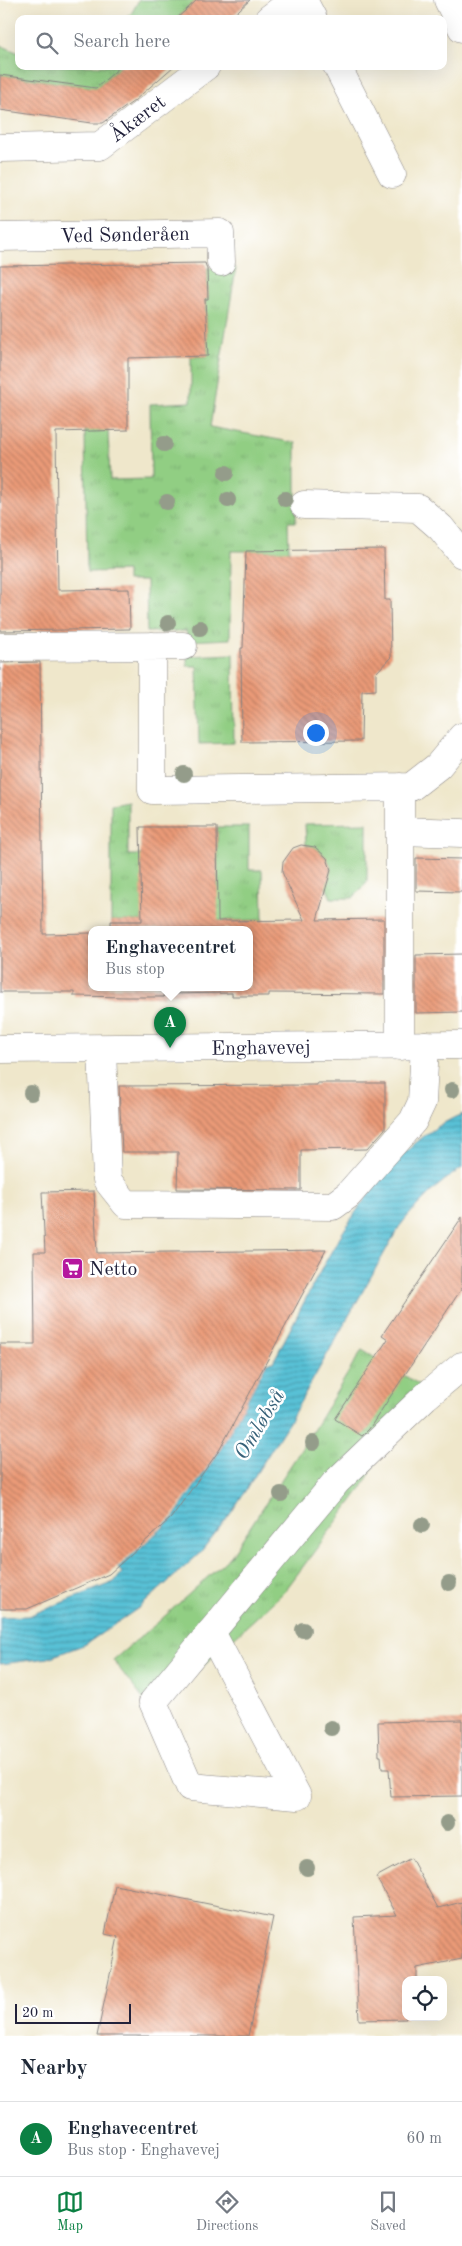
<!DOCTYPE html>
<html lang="en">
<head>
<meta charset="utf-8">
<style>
	body { margin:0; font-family:"Old Standard TT",serif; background:#f6f6f7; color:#1f2937 }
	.controls { position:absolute; right:15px; bottom:15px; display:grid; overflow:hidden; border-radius:10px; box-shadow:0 5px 20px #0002 }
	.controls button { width:45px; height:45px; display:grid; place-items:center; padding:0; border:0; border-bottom:1px solid #e0e1e3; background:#fff; color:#1f2937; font:25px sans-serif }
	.scale { position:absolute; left:15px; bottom:12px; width:116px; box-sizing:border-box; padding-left:5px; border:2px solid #22223b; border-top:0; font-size:14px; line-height:18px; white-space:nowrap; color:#22223b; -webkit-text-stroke:4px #fff; paint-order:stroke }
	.you { position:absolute; left:315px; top:732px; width:18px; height:18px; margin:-12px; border:4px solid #fff; border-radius:50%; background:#1a73e8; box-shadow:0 0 0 8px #1a73e833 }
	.badge { display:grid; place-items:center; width:32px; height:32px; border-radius:50%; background:#0b8043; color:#fff; font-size:16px; font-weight:700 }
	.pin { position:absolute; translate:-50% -41px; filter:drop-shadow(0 1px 2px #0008) }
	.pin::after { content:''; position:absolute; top:26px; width:18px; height:15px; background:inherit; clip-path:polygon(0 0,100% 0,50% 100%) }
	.popup { position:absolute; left:88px; top:926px; width:165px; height:65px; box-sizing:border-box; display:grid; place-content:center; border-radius:10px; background:#fff; filter:drop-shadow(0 1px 4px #0005); font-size:16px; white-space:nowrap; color:#747a83 }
	.popup b { font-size:19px; color:#1f2937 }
	.popup::after { content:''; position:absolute; left:50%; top:100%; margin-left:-10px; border:10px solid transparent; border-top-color:#fff }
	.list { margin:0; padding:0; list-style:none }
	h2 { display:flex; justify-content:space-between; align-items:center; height:65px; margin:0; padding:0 20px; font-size:21px }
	h2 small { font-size:16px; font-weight:400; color:#747a83 }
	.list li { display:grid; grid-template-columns:32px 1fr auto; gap:15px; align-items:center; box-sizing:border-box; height:75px; padding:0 20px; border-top:1px solid #e0e1e3 }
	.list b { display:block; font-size:19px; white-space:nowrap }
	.list p { margin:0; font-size:16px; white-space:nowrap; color:#747a83 }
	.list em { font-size:16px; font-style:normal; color:#747a83 }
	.icon { flex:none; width:28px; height:28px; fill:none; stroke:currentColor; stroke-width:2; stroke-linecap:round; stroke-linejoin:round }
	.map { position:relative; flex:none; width:462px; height:2036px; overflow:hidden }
	.search { position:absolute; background:#fff; box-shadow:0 5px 20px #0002; left:15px; right:15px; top:15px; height:55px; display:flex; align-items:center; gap:12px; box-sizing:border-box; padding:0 18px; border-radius:10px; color:#747a83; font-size:19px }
	.sheet { height:140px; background:#fff }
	nav { display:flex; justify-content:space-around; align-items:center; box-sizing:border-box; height:70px; border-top:1px solid #e0e1e3; background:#fff; font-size:14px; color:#747a83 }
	nav a { display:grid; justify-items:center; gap:2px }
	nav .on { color:#0b8043 }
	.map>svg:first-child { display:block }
</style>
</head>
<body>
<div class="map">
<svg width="462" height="2036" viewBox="0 0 462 2036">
	<defs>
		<pattern id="grass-tufts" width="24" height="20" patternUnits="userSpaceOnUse" patternTransform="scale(1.25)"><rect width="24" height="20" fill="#91ce83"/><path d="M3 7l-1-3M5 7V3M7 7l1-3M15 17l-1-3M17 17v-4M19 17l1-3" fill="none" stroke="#7db172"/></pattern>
		<pattern id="water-rules" width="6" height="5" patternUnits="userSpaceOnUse" patternTransform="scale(1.25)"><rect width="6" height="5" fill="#59c1d6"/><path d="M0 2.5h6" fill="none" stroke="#499caf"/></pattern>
		<pattern id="building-back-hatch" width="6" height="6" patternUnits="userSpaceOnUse" patternTransform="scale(1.25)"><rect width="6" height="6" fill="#ea9a77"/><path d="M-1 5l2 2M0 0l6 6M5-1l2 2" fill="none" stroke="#bd7d63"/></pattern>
	</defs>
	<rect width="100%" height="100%" fill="#fff"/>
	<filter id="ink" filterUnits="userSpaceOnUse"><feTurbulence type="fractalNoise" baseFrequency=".02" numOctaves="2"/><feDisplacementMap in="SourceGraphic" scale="10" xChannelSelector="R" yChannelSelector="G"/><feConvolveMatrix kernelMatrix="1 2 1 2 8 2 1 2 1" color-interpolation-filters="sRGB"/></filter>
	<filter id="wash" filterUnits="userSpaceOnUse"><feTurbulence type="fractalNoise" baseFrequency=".0096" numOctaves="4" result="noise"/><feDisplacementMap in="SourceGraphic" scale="20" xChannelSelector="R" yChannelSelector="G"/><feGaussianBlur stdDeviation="1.12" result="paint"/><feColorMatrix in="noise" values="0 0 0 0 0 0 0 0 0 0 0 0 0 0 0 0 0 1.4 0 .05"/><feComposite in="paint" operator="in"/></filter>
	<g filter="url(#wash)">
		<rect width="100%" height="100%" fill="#efe7cb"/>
		<!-- grass -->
		<path fill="url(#grass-tufts)" stroke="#5a785f" d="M 139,0 L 197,0 L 176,19 L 125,19 L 131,14 Z
			M 0,45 L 19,53 L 19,66 L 121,66 L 96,88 L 0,75 Z
			M 207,268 L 236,268 L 210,427 L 296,443 L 296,522 L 288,522 L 289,551 L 231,551 L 230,639 L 188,641 L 186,631 L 147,632 L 146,581 L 127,581 L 127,571 L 87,572 L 85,431 L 108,430 L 110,480 L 151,479 L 150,404 L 191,402 L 191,357 L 208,356 L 205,299 L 208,299 Z
			M 233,654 L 234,743 L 199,744 L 197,666 L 187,666 L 187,656 Z
			M 128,801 L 128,855 L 141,855 L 155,921 L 111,921 L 111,804 Z
			M 367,823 L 367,882 L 353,898 L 331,898 L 325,884 C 340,869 323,847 306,845 L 305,824 Z
			M 217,827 L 249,827 L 249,870 L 262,870 L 263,920 L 201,921 L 218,888 Z
			M 362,1350 L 420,1385 L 361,1489 L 284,1592 L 153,1712 L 113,1660 L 156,1624 L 231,1556 L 306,1442 Z"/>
		<!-- water -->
		<path fill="url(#water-rules)" stroke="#3e7288" d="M 462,1114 L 462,1168 C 437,1184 418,1203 399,1227 L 289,1422 L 231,1513 L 199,1554 L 140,1607 L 86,1644 L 48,1658 L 0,1664 L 0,1617 L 28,1616 L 114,1582 L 122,1573 L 118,1568 L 173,1518 L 221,1449 L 267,1363 L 273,1362 C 318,1278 370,1153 462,1114 Z"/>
		<g id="blocks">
			<!-- building -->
			<path fill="url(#building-back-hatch)" d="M 197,0 L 250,0 L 229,19 L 176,19 Z
				M 121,66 L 174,66 L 134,101 L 103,123 L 92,123 L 0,110 L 0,75 L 96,88 Z
				M 205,263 L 207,269 L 208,299 L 205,299 L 208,356 L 128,358 L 128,430 L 56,432 L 58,590 L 129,589 L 130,629 L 0,631 L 0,266 Z
				M 384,549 L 385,600 L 390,600 L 391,657 L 376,673 L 376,690 L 362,691 L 361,741 L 242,742 L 241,648 L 243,648 L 246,551 Z
				M 40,662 L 43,934 L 91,933 L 91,987 L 249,987 L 249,929 L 111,929 L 111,921 L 142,921 L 140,827 L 217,827 L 218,921 L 304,920 L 282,872 L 283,862 L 293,848 L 301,845 L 315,847 L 327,858 L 331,870 L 317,920 L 384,919 L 384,994 L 269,993 L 269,996 L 232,996 L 232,993 L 163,994 L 164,997 L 126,997 L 74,996 L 74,992 L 0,992 L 0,663 Z
				M 416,858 L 462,859 L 462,892 L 416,891 Z
				M 462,954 L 462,1012 L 416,1013 L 416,955 Z
				M 317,1083 L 385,1083 L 385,1129 L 367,1149 L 301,1150 L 301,1190 L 177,1189 L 178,1152 L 122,1152 L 119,1086 L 317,1085 Z
				M 94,1191 L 97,1253 L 326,1250 L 220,1449 L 171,1518 L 109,1574 L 27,1609 L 0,1609 L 0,1344 L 35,1344 L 34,1252 L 45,1252 L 42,1192 Z
				M 462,1217 L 462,1288 L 369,1429 L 362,1436 L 335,1419 L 388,1339 L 382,1335 Z
				M 462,1720 L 462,1796 L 391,1797 L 389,1769 L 382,1769 L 381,1756 L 379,1756 L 378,1722 Z
				M 411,1858 L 438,1908 L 462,1902 L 462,1959 L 417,1968 L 417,1980 L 406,1980 L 406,2019 L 359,2020 L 354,1917 L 397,1915 L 376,1877 Z
				M 115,1885 L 273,1917 L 248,2036 L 97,2036 L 118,1937 L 105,1934 Z"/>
		</g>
	</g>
	<g filter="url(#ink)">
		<use href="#blocks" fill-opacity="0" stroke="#888483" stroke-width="1"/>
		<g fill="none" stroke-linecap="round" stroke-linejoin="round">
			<defs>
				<path id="minor" d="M 303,0 L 313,19
					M 448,0 L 462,28
					M 269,19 L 294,0
					M 337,66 L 392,174
					M 0,148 L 100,146 L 206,66
					M 0,237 L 220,233 L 221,262
					M 304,505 L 418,508 L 441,528 L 462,554
					M 152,646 L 152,790 L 411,787 L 438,766 L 462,737
					M 0,647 L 183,646
					M 400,831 L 462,833
					M 400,1046 L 400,787
					M 102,1049 L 107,1180 L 126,1204 L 333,1206 L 348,1195 L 413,1121 L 422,1102 L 425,1045
					M 211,1632 L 297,1796 L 190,1787 L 153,1702 L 336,1482 L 425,1397 L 462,1366"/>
				<path id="major" d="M 0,1049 L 462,1045"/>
			</defs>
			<!-- minor casing -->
			<use href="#minor" stroke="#888483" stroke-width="29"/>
			<!-- major casing -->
			<use href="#major" stroke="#888483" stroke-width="29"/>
			<!-- minor -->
			<use href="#minor" stroke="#fff" stroke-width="28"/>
			<!-- major -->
			<use href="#major" stroke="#fff" stroke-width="28"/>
		</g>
		<!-- trees -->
		<g fill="#949c8a">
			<circle cx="164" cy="444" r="8"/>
			<circle cx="226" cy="473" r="8"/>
			<circle cx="285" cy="499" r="8"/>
			<circle cx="228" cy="500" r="8"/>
			<circle cx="167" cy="502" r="8"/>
			<circle cx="168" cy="623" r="8"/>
			<circle cx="200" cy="628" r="8"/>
			<circle cx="184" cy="774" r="8"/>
			<circle cx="452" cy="1090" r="8"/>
			<circle cx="31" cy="1093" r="8"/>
			<circle cx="313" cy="1443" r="8"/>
			<circle cx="281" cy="1494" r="8"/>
			<circle cx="422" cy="1525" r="8"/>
			<circle cx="449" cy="1583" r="8"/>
			<circle cx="303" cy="1630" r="8"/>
			<circle cx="331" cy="1728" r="8"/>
			<circle cx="447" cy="1823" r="8"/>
			<circle cx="307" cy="1868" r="8"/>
		</g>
	</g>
	<!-- icons -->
	<defs>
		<symbol id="supermarket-square" viewBox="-11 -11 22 22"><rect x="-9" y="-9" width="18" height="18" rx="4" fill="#b5179e" stroke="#fff"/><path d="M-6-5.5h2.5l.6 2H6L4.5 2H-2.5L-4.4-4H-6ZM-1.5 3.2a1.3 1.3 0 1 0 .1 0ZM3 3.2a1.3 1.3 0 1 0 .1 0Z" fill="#fff"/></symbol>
	</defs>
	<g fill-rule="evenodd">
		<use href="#supermarket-square" x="60" y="1256" width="25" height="25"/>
	</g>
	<g text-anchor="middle" stroke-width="5" stroke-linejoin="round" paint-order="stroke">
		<!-- street labels -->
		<g font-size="20" fill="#22223b" stroke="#fff">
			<text transform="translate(137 118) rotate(-37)" y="7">Åkæret</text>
			<text transform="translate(125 234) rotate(-1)" y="7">Ved Sønderåen</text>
			<text transform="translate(261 1047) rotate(-1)" y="7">Enghavevej</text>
		</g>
		<!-- poi labels -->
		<g font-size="20" fill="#22223b" stroke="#fff" text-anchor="start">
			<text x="89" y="1275">Netto</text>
		</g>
		<!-- water labels -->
		<g font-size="21" font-style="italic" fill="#386279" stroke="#fff">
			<text transform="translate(259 1424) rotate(-59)" y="7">Omløbså</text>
		</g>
	</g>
</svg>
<div class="controls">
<button><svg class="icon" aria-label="locate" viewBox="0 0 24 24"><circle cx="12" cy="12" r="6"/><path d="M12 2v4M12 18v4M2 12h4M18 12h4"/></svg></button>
</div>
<div class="scale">20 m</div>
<div class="you"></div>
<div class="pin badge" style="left:170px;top:1048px">A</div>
<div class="popup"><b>Enghavecentret</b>Bus stop</div>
<div class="search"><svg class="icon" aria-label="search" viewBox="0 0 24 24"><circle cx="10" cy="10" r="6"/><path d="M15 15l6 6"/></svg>Search here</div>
</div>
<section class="sheet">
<h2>Nearby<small></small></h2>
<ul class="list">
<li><span class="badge">A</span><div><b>Enghavecentret</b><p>Bus stop · Enghavevej</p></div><em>60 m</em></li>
</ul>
</section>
<nav>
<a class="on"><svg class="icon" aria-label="map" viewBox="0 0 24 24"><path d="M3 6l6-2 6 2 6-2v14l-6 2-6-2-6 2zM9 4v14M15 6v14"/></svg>Map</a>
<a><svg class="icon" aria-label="directions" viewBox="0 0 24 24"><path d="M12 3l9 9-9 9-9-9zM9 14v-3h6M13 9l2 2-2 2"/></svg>Directions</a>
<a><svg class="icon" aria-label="saved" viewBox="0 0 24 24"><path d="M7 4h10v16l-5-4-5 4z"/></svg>Saved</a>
</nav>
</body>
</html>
